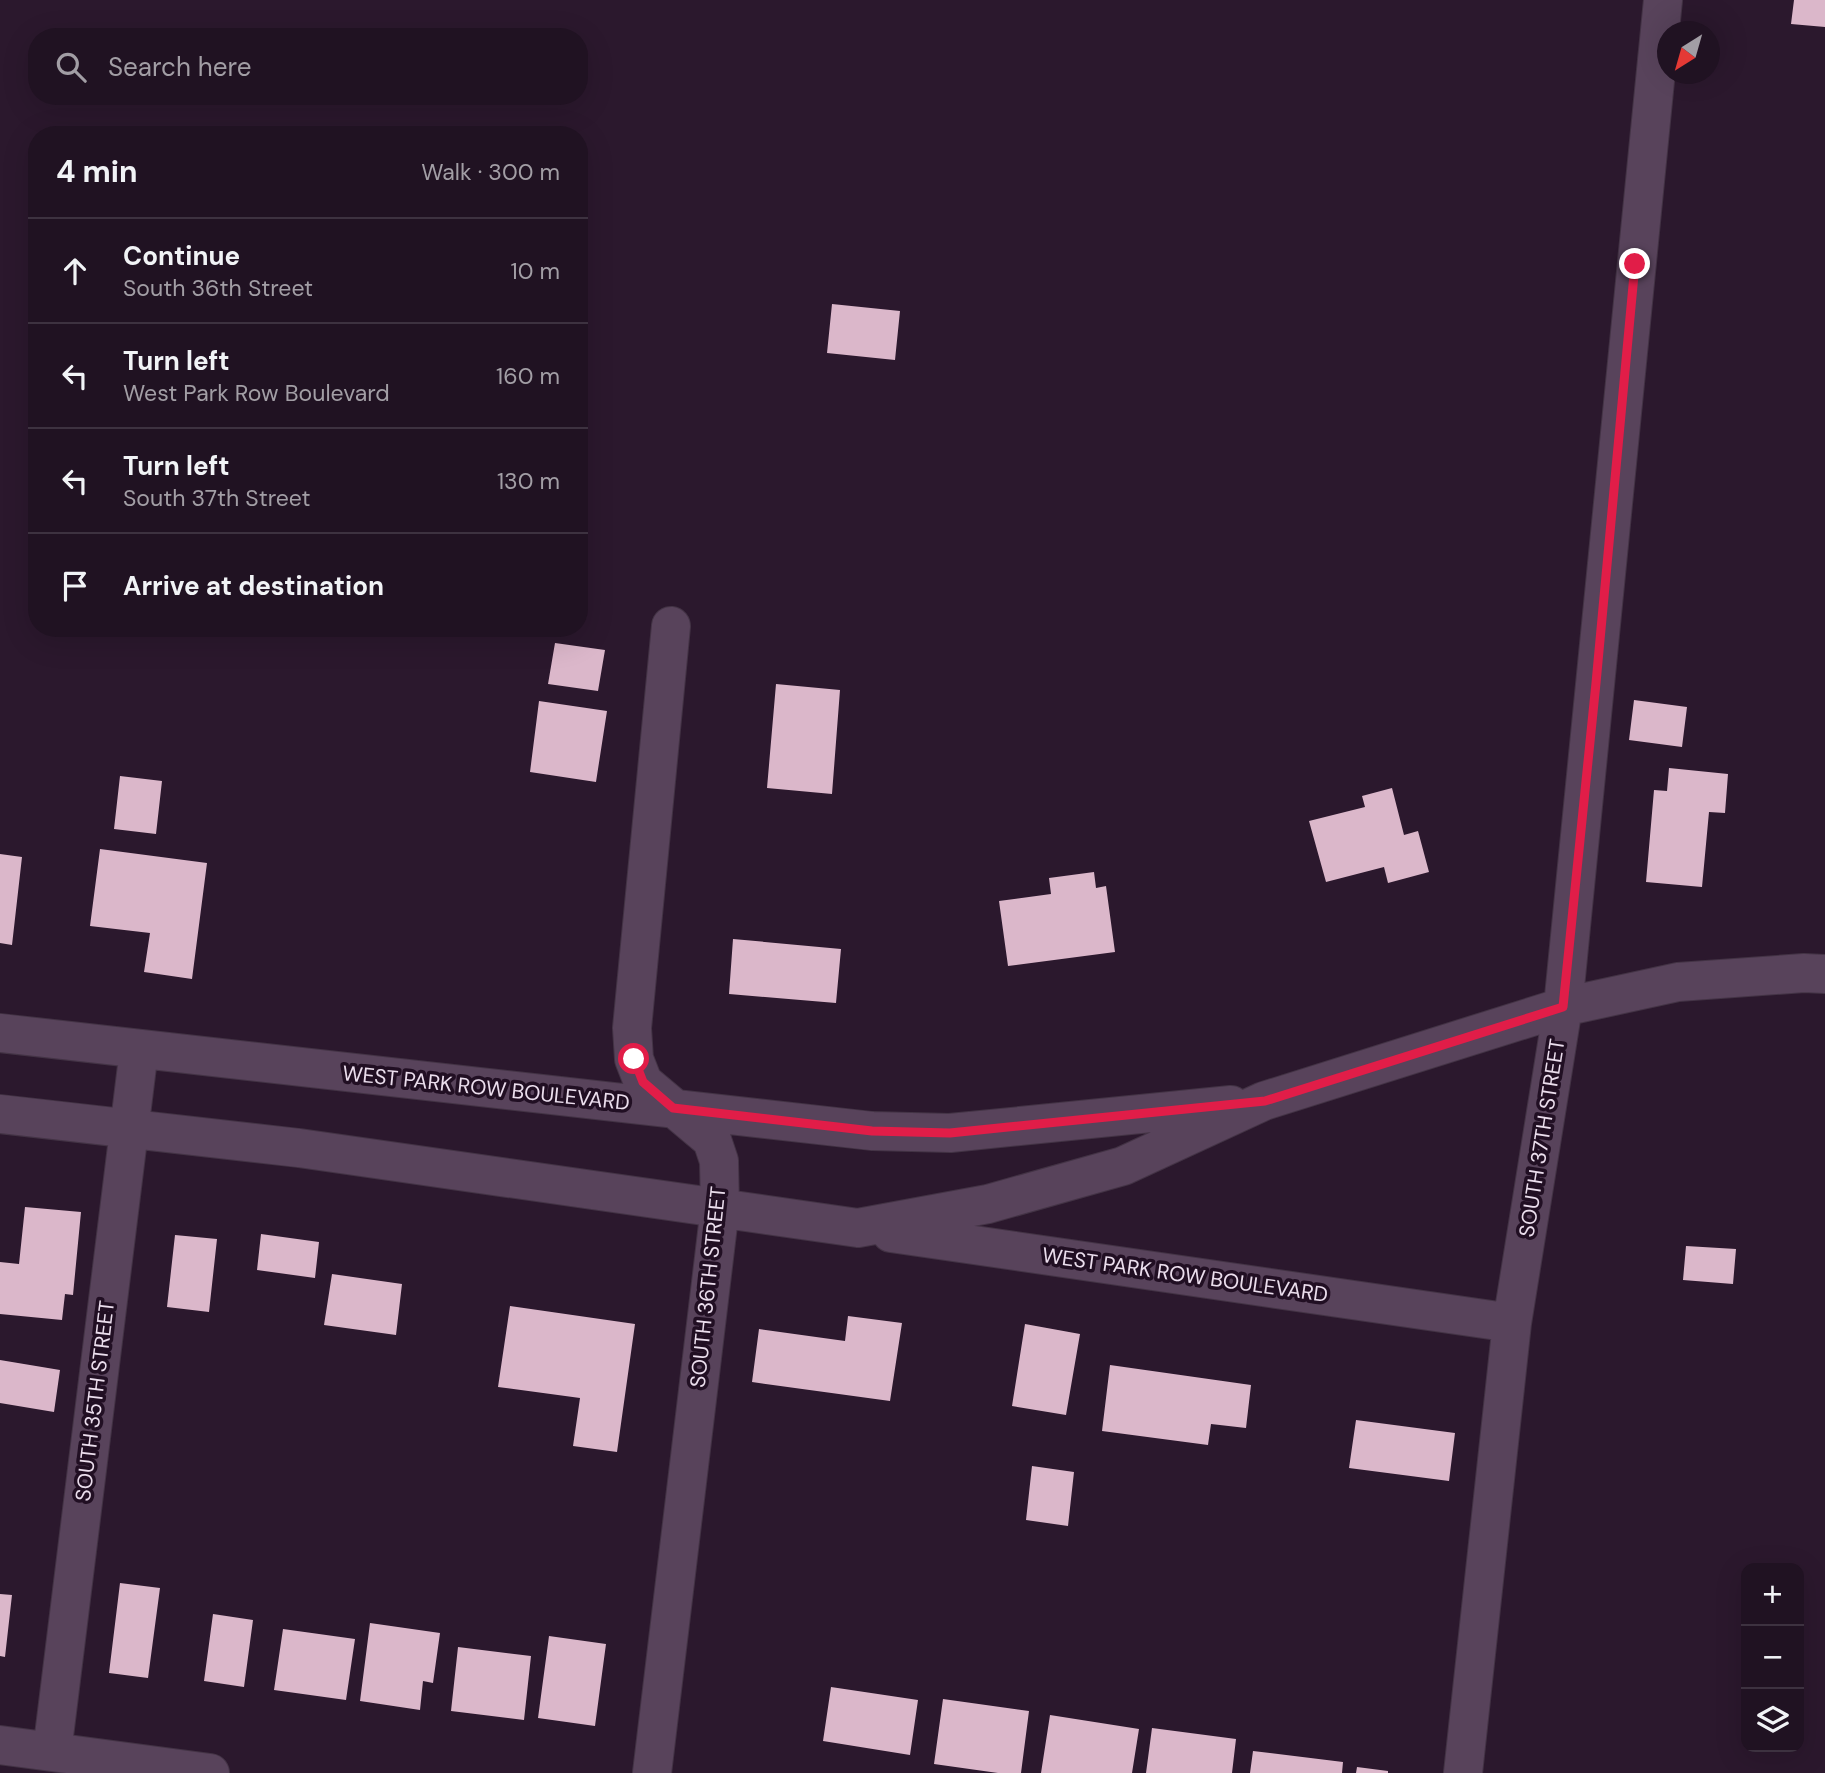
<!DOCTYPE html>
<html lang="en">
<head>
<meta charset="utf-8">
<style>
	body { margin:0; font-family:"DM Sans",sans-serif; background:#281b2a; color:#f1f3f6 }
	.controls { position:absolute; right:21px; bottom:21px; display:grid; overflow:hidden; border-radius:14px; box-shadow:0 7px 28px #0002 }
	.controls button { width:63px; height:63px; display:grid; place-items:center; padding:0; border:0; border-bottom:2px solid #3d3240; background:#201222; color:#f1f3f6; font:35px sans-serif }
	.compass { position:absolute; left:1657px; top:21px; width:63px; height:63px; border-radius:50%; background:#201222; box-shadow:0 7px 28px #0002; rotate:217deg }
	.stop { position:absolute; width:21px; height:21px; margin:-16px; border:5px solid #e11d48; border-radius:50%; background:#fff }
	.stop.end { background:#e11d48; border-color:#fff; box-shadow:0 2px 7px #0008 }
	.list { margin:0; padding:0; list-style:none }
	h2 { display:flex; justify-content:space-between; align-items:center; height:91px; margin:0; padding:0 28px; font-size:30px }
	h2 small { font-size:23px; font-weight:400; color:#a29ea5 }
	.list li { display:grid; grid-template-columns:46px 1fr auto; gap:21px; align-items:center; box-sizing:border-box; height:105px; padding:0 28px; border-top:2px solid #3d3240 }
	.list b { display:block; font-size:26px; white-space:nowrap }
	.list p { margin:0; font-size:23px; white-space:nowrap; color:#a29ea5 }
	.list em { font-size:23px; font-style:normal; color:#a29ea5 }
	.icon { flex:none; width:38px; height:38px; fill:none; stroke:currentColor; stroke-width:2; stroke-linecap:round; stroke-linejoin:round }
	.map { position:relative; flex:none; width:1825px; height:1773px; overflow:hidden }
	.search { position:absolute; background:#201222; box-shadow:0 7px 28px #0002; left:28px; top:28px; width:560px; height:77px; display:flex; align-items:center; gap:18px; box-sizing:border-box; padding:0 24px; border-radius:28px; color:#a29ea5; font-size:26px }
	.panel { position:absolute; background:#201222; box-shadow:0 7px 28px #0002; left:28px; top:126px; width:560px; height:511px; border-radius:28px }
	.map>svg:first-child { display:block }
</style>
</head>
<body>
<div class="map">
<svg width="1825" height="1773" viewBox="0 0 1825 1773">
	<rect width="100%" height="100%" fill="#2b182d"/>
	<!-- building -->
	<path fill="#dbb7ca" d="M 1794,0 L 1825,0 L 1825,27 L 1791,24 Z
		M 832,304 L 900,311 L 895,360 L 827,353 Z
		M 555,643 L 605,650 L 598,691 L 548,684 Z
		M 776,684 L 840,690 L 832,794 L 767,788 Z
		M 1634,700 L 1687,707 L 1682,747 L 1629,740 Z
		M 539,701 L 607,711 L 596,782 L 530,772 Z
		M 1669,768 L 1728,774 L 1725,813 L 1709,812 L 1702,887 L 1646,882 L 1654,790 L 1667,791 Z
		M 120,776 L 162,781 L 156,834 L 114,829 Z
		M 1392,788 L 1404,835 L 1418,831 L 1429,872 L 1388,883 L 1384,867 L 1326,882 L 1309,821 L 1365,807 L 1362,796 Z
		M 100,849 L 207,863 L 192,979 L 144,972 L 150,933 L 90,926 Z
		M 0,854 L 22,857 L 12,945 L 0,943 Z
		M 1094,872 L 1096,888 L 1106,886 L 1115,952 L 1008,966 L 999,901 L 1051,894 L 1049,878 Z
		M 733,939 L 841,949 L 836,1003 L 729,994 Z
		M 25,1207 L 81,1212 L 73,1295 L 65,1294 L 62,1320 L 0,1314 L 0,1262 L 19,1264 Z
		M 261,1234 L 319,1242 L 315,1278 L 257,1270 Z
		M 175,1235 L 217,1239 L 209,1312 L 167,1307 Z
		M 1686,1246 L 1736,1249 L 1733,1284 L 1683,1280 Z
		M 332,1274 L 402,1284 L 396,1335 L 324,1325 Z
		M 510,1306 L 635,1324 L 617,1452 L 573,1446 L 580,1398 L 498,1387 Z
		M 848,1316 L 902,1323 L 890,1401 L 752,1382 L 759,1329 L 845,1341 Z
		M 1025,1324 L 1080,1334 L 1066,1415 L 1012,1406 Z
		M 0,1360 L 60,1370 L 54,1412 L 0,1403 Z
		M 1110,1365 L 1251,1385 L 1246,1428 L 1211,1424 L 1208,1445 L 1102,1431 Z
		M 1356,1420 L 1455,1433 L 1449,1481 L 1349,1468 Z
		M 1032,1466 L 1074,1472 L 1068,1526 L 1026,1520 Z
		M 120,1583 L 160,1588 L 148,1678 L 109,1673 Z
		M 0,1594 L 12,1595 L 5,1657 L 0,1656 Z
		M 213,1614 L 253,1620 L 244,1687 L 204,1681 Z
		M 370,1623 L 440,1633 L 433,1683 L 423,1681 L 420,1710 L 360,1701 Z
		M 283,1629 L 355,1639 L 346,1700 L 274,1690 Z
		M 549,1636 L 606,1644 L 595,1726 L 538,1718 Z
		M 458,1647 L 531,1656 L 524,1720 L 451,1711 Z
		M 831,1687 L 918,1700 L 910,1755 L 823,1741 Z
		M 943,1699 L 1029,1711 L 1021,1773 L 998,1773 L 934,1764 Z
		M 1050,1715 L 1139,1729 L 1132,1773 L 1041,1773 Z
		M 1152,1728 L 1236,1739 L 1232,1773 L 1146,1773 Z
		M 1253,1751 L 1343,1762 L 1342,1773 L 1250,1773 Z
		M 1357,1767 L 1388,1771 L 1388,1773 L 1356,1773 Z"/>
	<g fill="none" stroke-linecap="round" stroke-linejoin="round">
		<defs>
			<path id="minor" d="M 0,1033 L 872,1131 L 950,1133 L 1231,1105
				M 0,1114 L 299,1148 L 858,1228 L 988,1204 L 1123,1166 L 1264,1101 L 1563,1007 L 1678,982 L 1804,973 L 1825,974
				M 891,1233 L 1512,1323
				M 0,1745 L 210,1773
				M 52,1752 L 139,1050
				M 652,1773 L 720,1208 L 719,1161 L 712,1140 L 643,1082 L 634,1059 L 632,1028 L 671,626
				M 1463,1773 L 1512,1323 L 1563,1007 L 1663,0"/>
		</defs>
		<!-- minor casing -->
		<use href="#minor" stroke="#433345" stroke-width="40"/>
		<!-- minor -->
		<use href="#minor" stroke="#58435b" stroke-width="38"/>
	</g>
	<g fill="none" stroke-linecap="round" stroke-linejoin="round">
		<!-- route -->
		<path stroke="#e11d48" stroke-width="9" d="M 634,1059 L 643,1082 L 673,1108 L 872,1131 L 950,1133 L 1265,1101 L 1563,1007 L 1596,683 L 1635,264"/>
	</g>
	<g text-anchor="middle" stroke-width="7" stroke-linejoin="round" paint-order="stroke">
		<!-- street labels -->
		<g font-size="21" fill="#ebdeed" stroke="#210f23">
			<text transform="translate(486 1088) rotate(6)" y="7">WEST PARK ROW BOULEVARD</text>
			<text transform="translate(1542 1138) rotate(-81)" y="7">SOUTH 37TH STREET</text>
			<text transform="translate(1185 1275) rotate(8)" y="7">WEST PARK ROW BOULEVARD</text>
			<text transform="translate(708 1287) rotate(-84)" y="7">SOUTH 36TH STREET</text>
			<text transform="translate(95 1401) rotate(-83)" y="7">SOUTH 35TH STREET</text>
		</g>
	</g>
</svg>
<div class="controls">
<button>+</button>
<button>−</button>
<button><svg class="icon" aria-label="layers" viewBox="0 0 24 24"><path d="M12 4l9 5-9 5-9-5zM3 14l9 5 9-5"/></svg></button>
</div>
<svg class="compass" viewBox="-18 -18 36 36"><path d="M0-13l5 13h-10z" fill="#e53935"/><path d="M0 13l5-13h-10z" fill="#a29ea5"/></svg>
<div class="stop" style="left:634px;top:1059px"></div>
<div class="stop end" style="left:1635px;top:264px"></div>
<div class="search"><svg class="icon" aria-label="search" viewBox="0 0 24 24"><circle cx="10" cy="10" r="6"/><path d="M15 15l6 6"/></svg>Search here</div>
<section class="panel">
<h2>4 min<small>Walk · 300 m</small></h2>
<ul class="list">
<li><svg class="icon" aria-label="ahead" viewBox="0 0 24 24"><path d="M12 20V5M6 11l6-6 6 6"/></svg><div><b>Continue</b><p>South 36th Street</p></div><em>10 m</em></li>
<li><svg class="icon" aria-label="left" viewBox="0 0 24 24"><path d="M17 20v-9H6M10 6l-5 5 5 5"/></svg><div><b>Turn left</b><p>West Park Row Boulevard</p></div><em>160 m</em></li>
<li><svg class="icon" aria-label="left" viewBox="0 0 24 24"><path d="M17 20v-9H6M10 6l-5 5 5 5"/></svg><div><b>Turn left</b><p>South 37th Street</p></div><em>130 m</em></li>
<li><svg class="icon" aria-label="arrive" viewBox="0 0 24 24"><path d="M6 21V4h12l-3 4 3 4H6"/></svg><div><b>Arrive at destination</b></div></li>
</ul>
</section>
</div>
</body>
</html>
